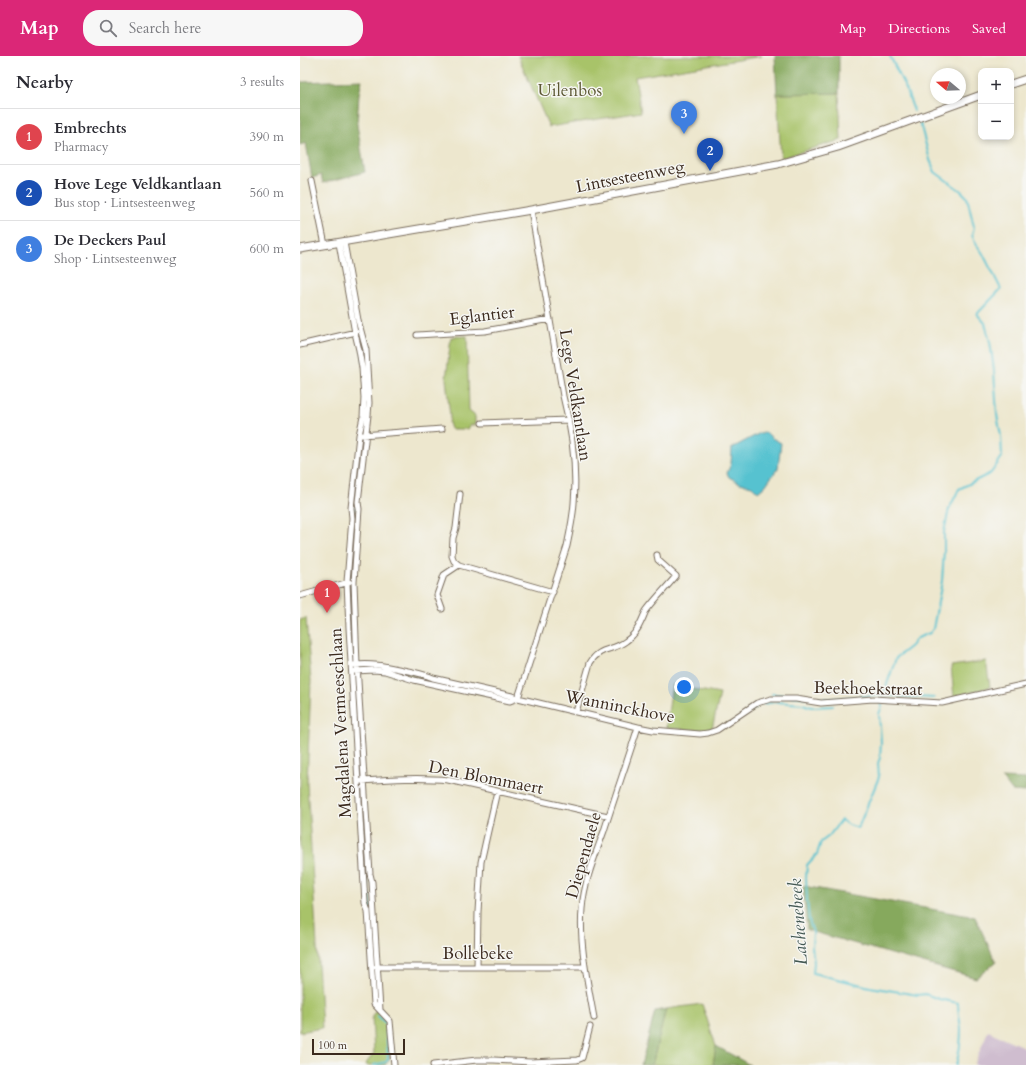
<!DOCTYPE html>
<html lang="en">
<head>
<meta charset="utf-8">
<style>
	body { margin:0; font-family:Cardo,serif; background:#f7f7f7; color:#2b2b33 }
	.controls { position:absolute; right:12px; top:12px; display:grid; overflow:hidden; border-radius:8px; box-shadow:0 2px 6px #0003 }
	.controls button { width:36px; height:36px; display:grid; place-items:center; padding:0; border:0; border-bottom:1px solid #e1e1e2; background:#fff; color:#2b2b33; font:20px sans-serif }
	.compass { position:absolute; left:630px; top:12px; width:36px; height:36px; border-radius:50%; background:#fff; box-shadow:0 2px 6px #0003; rotate:289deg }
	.scale { position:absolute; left:12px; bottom:10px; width:93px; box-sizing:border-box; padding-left:4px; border:2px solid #3b2a1e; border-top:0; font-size:11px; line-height:14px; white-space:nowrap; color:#3b2a1e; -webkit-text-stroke:3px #f6f6f2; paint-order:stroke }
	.you { position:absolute; left:384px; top:631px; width:14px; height:14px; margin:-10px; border:3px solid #fff; border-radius:50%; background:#1a73e8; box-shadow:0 0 0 6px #1a73e833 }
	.badge { display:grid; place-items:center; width:26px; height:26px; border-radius:50%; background:#db2777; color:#fff; font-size:13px; font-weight:700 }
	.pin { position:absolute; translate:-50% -33px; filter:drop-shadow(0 1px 2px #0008) }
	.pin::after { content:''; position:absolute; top:21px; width:14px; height:12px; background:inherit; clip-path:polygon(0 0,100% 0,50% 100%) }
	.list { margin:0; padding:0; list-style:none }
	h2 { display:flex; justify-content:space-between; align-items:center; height:52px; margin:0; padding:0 16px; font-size:17px }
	h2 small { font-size:13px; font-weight:400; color:#7c7c81 }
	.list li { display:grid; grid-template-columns:26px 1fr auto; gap:12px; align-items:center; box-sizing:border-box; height:56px; padding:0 16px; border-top:1px solid #e1e1e2 }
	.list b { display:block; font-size:15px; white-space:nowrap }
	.list p { margin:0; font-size:13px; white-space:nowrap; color:#7c7c81 }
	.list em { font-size:13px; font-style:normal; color:#7c7c81 }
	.icon { flex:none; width:22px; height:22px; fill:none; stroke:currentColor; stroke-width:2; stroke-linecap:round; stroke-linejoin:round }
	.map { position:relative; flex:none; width:726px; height:1009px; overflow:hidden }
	header { display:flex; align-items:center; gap:24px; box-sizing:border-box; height:56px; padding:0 20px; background:#db2777; color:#fff }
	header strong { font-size:19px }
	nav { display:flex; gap:22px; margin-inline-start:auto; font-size:14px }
	.search { width:280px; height:36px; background:#f7f7f7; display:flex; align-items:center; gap:10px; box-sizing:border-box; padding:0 14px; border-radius:16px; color:#7c7c81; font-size:15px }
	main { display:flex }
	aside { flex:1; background:#fff }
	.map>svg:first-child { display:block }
</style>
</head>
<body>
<header>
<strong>Map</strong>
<div class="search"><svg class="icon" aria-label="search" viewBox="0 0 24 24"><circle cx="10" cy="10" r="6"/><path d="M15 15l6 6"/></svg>Search here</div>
<nav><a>Map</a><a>Directions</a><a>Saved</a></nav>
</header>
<main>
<aside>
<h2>Nearby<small>3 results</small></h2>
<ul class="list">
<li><span class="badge" style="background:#e0444e">1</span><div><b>Embrechts</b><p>Pharmacy</p></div><em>390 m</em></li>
<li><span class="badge" style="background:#1a4fb4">2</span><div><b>Hove Lege Veldkantlaan</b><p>Bus stop · Lintsesteenweg</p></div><em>560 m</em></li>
<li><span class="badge" style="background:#3f7fe0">3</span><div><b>De Deckers Paul</b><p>Shop · Lintsesteenweg</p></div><em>600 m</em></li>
</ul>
</aside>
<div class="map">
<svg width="726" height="1009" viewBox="0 0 726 1009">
	<rect width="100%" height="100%" fill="#f6f6f2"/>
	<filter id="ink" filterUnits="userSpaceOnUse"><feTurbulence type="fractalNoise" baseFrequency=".025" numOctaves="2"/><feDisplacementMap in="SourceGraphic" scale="8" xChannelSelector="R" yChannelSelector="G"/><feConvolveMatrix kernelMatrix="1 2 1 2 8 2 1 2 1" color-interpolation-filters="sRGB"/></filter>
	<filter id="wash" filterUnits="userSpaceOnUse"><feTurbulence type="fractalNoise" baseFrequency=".012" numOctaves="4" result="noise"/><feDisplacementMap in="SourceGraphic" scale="16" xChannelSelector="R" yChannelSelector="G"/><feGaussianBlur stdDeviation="0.9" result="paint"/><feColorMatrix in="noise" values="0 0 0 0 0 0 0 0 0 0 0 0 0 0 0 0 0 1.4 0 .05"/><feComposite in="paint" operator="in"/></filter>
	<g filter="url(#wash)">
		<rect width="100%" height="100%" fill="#ede7ce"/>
		<!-- industrial -->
		<path fill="#cfbdcf" d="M 688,975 L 726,992 L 726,1009 L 674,1009 Z"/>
		<!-- green -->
		<path fill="#a8c369" stroke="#727644" d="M 218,0 L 462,0 L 335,21 L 341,56 L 249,71 Z
			M 539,37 L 541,84 L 481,102 L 477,38 Z
			M 167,280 L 169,355 L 175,360 L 175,369 L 170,369 L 167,373 L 151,373 L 149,367 L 150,360 L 146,323 L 151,281 Z
			M 6,562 L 11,625 L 7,727 L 22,972 L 0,976 L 0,564 Z
			M 686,605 L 690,631 L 654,641 L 651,610 Z
			M 61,610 L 75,610 L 206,640 L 205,643 L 61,612 Z
			M 372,629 L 420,638 L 412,673 L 394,674 L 366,672 Z
			M 402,948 L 416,990 L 413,1009 L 352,1009 L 366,953 Z
			M 76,954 L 87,966 L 90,1002 L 89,1004 L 85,1009 L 65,1009 L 74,997 L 72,960 Z"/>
		<!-- forest -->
		<path fill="#86a95d" stroke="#606a3e" d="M 475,0 L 539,0 L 539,37 L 477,38 Z
			M 62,24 L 59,38 L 57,69 L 65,116 L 23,127 L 21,119 L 12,122 L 6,87 L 0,89 L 0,26 Z
			M 702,722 L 726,723 L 726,736 L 712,735 Z
			M 503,830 L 675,861 L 696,906 L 676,922 L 507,874 Z
			M 366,953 L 352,1009 L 341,1009 L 355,955 Z
			M 416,990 L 450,1009 L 413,1009 Z"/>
		<!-- water -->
		<path fill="#57c2d0" stroke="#497677" d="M 460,377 L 467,377 L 472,382 L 481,387 L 478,412 L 465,430 L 458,436 L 452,430 L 440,427 L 429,421 L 427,417 L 431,408 L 432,392 Z"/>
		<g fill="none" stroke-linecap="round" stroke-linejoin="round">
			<!-- stream -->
			<path stroke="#57c2d0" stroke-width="2" d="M 590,0 L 606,33 L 614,55
				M 44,203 L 48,220
				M 62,291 L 64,308
				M 51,510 L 55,458 L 54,451 L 60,394
				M 55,628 L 60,701
				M 472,638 L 513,642 L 530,643 L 581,639 L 634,642
				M 581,639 L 586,631 L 596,602 L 611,590 L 616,583 L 624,579 L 630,577 L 633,573 L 642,525 L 644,495 L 644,476 L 649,453 L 659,433 L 691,417 L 702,401 L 701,380 L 697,359 L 694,314 L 690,286 L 685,267 L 677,258 L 701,233 L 682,196 L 676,188 L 672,179 L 674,171 L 667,141 L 661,135 L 635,116 L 630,104 L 620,67
				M 581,646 L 582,650 L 579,658 L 581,686 L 580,702 L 578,707 L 579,721 L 558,772 L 549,769 L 541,764 L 529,780 L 521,786 L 517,798 L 507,809 L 506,822 L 507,844 L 509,864 L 513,877 L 512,891 L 514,907 L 513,917 L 570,931 L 618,939 L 625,938 L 639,943 L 658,947 C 658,956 660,964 661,973 C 661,985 659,998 656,1009
				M 463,648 L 477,646 L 503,648 L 511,651 L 533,650
				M 442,661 L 456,651
				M 62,749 L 68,837 L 70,839 L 74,897
				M 74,1009 L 86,1006 L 88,1003 L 86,968 L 78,960"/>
		</g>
	</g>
	<g filter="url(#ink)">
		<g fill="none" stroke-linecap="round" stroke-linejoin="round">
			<defs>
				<path id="street" d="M 12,125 L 25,189
					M 44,186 L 58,264 L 66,294 L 67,311 L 69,347 L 68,359 L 58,446 L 59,453 L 54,526 L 57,609 L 70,818 L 72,826 L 80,954
					M 39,187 L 55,277 L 59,294 L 62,312 L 64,342 L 63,361 L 59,379 L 51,452 L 52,462 L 47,526 L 49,572 L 65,847 L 68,855 L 74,948 L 90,965 L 94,1009
					M 117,279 L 185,275 L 250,263
					M 0,289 L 56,276
					M 182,367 L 269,364
					M 62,379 L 142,373
					M 160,438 L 156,472 L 153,482 L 152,500 L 154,505 L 159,509 L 253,536
					M 0,540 L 49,526
					M 142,553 L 137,539 L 144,519 L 159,509
					M 54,609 C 73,607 85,610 103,614 C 114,616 124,618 133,622 L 212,640 L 218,642 L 338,671 L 353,674 L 388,677 L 400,678 L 408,677 L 417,674 L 457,647 L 471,643 L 496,643 L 521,647 L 573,643 L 642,647 L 726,628
					M 55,615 L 74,614 L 85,615 L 114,624 L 210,645 L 218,642
					M 218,642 L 267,490 C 270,476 273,462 274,447 C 277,411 272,375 263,340 L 231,154
					M 276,656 L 290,607 C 300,590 312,596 326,585 C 332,581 338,573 341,566 C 343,562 344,559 346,555 C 355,543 366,532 376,520 L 358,504 L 357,499
					M 62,725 C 91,723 120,721 148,724 L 308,760
					M 76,911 L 285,911
					M 177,911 L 178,856 L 181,806 L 197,735
					M 294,962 C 288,928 279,888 282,853 C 284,826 295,800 304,775 C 315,740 327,706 338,671
					M 133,1009 L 177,1004 L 194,1004 L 230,1006 L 277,1004 L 282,1002 L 290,971"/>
				<path id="secondary" d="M 711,28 L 726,23
					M 0,193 L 231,154 L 478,108 L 538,91 L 681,39"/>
			</defs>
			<!-- street casing -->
			<use href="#street" stroke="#796c5c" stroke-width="7"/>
			<!-- secondary casing -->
			<use href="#secondary" stroke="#796c5c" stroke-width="9"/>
			<!-- street -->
			<use href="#street" stroke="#fff" stroke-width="5"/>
			<!-- secondary -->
			<use href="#secondary" stroke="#fff" stroke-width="7"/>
		</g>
	</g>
	<g text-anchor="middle" stroke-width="3" stroke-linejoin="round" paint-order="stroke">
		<!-- park labels -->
		<g font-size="17" fill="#5c5834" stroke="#f6f6f2">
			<text x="270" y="40">Uilenbos</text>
		</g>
		<!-- street labels -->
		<g font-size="17" fill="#3b2a1e" stroke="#f6f6f2">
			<text transform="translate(330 120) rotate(-11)" y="6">Lintsesteenweg</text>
			<text transform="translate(182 259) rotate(-7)" y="6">Eglantier</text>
			<text transform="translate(276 339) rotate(81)" y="6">Lege Veldkantlaan</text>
			<text transform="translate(568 632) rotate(1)" y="6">Beekhoekstraat</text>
			<text transform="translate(320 650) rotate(11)" y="6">Wanninckhove</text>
			<text transform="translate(40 667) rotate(-93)" y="6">Magdalena Vermeeschlaan</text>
			<text transform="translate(186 721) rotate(11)" y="6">Den Blommaert</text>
			<text transform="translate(283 799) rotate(-74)" y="6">Diependaele</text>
			<text x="178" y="903">Bollebeke</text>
		</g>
		<!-- water labels -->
		<g font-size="18" font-style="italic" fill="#435853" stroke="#f6f6f2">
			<text transform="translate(498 866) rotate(-94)" y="6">Lachenebeek</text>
		</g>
	</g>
</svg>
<div class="controls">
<button>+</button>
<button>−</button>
</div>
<svg class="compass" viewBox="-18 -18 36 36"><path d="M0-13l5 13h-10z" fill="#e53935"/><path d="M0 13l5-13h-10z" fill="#7c7c81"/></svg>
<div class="scale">100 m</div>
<div class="you"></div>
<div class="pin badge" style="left:27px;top:557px;background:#e0444e">1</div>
<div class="pin badge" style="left:410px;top:115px;background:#1a4fb4">2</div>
<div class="pin badge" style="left:384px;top:78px;background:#3f7fe0">3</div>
</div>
</main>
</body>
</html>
